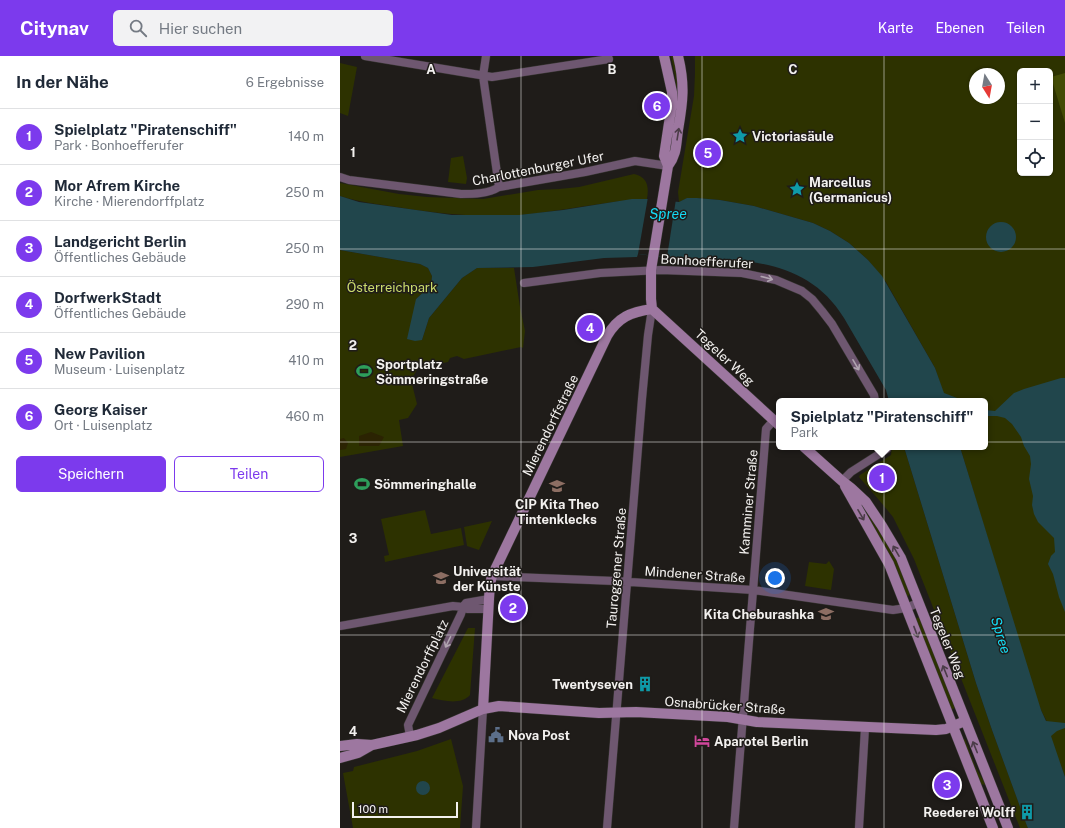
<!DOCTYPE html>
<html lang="de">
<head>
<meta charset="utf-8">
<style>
	body { margin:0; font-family:"Public Sans",sans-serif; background:#f2f2f3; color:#1f2937 }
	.controls { position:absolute; right:12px; top:12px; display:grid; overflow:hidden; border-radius:6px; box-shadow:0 1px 3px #0004 }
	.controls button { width:36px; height:36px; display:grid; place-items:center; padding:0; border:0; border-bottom:1px solid #e0e1e3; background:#fff; color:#1f2937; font:20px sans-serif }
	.compass { position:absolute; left:629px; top:12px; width:36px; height:36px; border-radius:50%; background:#fff; box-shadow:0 1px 3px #0004; rotate:169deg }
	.scale { position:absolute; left:12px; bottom:10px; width:106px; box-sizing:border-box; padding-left:4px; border:2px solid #f3f1ef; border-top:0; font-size:11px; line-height:14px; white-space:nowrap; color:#f3f1ef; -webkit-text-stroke:3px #1f1c19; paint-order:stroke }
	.you { position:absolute; left:435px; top:522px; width:14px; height:14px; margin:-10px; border:3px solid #fff; border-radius:50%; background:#1a73e8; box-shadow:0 0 0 6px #1a73e833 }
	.badge { display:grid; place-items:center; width:26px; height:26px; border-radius:50%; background:#7c3aed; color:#fff; font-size:13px; font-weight:700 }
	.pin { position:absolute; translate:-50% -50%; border:2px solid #fff; box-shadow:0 1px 4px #0006 }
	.popup { position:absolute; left:436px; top:342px; width:212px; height:52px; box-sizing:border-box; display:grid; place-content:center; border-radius:6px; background:#fff; filter:drop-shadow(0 1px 3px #0005); font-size:13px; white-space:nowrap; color:#747a83 }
	.popup b { font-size:15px; color:#1f2937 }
	.popup::after { content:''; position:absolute; left:50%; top:100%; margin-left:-8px; border:8px solid transparent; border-top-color:#fff }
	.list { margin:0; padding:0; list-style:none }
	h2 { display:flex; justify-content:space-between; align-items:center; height:52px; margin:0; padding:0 16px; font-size:17px }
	h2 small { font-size:13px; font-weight:400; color:#747a83 }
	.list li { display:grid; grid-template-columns:26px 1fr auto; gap:12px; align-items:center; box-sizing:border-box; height:56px; padding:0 16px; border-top:1px solid #e0e1e3 }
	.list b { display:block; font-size:15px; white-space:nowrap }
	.list p { margin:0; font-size:13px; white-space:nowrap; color:#747a83 }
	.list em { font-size:13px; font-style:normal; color:#747a83 }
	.actions { display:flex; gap:8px; padding:12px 16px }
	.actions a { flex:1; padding:9px 0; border:1px solid #7c3aed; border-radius:6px; text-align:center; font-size:14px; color:#7c3aed }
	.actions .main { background:#7c3aed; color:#fff }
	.icon { flex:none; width:22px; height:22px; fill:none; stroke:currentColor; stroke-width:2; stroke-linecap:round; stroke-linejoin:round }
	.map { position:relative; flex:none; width:725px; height:772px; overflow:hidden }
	header { display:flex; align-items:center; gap:24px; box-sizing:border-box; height:56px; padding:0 20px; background:#7c3aed; color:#fff }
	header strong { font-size:19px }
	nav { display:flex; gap:22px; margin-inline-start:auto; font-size:14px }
	.search { width:280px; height:36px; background:#f2f2f3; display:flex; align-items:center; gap:10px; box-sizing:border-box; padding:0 14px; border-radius:6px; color:#747a83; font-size:15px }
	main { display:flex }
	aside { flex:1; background:#fff }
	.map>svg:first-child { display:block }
</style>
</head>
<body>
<header>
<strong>Citynav</strong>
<div class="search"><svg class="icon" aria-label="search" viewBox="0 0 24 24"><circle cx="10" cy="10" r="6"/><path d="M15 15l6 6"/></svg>Hier suchen</div>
<nav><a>Karte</a><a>Ebenen</a><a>Teilen</a></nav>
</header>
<main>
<aside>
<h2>In der Nähe<small>6 Ergebnisse</small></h2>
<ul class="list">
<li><span class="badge">1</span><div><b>Spielplatz &quot;Piratenschiff&quot;</b><p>Park · Bonhoefferufer</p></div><em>140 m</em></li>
<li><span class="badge">2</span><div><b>Mor Afrem Kirche</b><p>Kirche · Mierendorffplatz</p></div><em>250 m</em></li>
<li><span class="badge">3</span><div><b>Landgericht Berlin</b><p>Öffentliches Gebäude</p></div><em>250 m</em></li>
<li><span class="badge">4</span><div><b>DorfwerkStadt</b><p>Öffentliches Gebäude</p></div><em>290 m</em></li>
<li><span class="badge">5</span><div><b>New Pavilion</b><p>Museum · Luisenplatz</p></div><em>410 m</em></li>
<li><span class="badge">6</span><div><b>Georg Kaiser</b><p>Ort · Luisenplatz</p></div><em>460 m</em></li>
</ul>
<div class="actions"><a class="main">Speichern</a><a>Teilen</a></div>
</aside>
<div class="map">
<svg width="725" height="772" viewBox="0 0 725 772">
	<rect width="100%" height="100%" fill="#1f1c19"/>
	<!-- green -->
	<path fill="#2d3200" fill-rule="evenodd" d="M 331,0 L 334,0 L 340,30 L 330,99 L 328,99 L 337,35 L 335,20 Z
		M 355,0 L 725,0 L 725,721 L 713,690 L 707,666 L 701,654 L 695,639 L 620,391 L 645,391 L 645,345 L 606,345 L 595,312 L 546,226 L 528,204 L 509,187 L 490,175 L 473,167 L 414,150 L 380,144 L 357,142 L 348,142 L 339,146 L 338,136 L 354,40 L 355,17 ZM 680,15 L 710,15 L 710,117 L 680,117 ZM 635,18 L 659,18 L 659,42 L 635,42 Z
		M 0,7 L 17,11 L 8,60 L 0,57 Z
		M 123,100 L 127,122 L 126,128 L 108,126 L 111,102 Z
		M 294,118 C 308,121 309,131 307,143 C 265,145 223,155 181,159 C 143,162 106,158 69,153 C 45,149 23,147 0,140 L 0,127 L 59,138 L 87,141 L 143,143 L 198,134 L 219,133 L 239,131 Z
		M 0,194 L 80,208 L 88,212 L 92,220 L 91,229 L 76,243 L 82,284 L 89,262 L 122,222 L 137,212 L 174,212 L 180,251 L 185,275 L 183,292 L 181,291 L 124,303 L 117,300 L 110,302 L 108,306 L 78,312 L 71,324 L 77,348 L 68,362 L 59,364 L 63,390 L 0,401 Z
		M 552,391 L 564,391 L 636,627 L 652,674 L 688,772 L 680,772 L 574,503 L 553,461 L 539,444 L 519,421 L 520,419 L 551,399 Z
		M 514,437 L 554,497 L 571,538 L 566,541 Z
		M 85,454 L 91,478 L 121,472 L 124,489 L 45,506 L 44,500 L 49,499 L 41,463 Z
		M 152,465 L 139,494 L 127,490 L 124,471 Z
		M 489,505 L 494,513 L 491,534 L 465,530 L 469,506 L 486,508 Z
		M 580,561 L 615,652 L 610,654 L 574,563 Z
		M 128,572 L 135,572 L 130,639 C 121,649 104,645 92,642 Z
		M 111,683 L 123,730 L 120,772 L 13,772 L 3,717 L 13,715 L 14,711 L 77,695 Z
		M 625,683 L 636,712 L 646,729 L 640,728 L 622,684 Z"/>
	<!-- forest -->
	<path fill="#434b05" d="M 725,17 L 725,67 L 711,21 Z"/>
	<!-- sand -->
	<path fill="#2b2302" d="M 31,376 L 44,381 L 39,390 L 19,390 L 19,380 Z
		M 4,382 L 8,387 L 6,393 L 0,394 L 0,383 Z"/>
	<!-- water -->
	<path fill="#21464c" d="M 0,140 L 19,146 L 112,159 L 179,159 L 223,154 L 292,143 L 311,143 L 339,146 L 347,142 L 357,142 L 380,144 L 414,150 L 473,167 L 490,175 L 509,187 L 528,204 L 542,220 L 595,312 L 604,337 L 625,345 L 549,345 L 546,334 L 504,262 C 465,198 394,204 329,201 C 319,201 308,199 298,198 L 297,201 L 264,202 L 193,211 L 137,212 L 122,222 L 89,262 L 82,284 L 75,285 L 67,283 L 76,243 L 91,229 L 92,220 L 88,212 L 80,208 L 0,194 Z
		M646 181a15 15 0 1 1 30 0a15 15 0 1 1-30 0Z
		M 721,322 L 725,322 L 725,556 L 719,541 L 713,518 L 708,508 L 711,500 L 715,496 L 714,482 L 698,466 L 694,458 L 692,449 L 693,440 L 689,423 L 691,408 L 690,400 L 684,390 L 681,381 L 672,368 L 665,362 L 657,360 L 645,360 L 645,354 L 655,355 L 674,337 L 684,333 Z
		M 564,391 L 620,391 L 701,654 L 706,665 L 725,667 L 725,672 L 717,675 L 711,680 L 725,721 L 725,772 L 688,772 L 687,770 L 652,674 L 636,627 Z
		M76 732a7 7 0 1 1 14 0a7 7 0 1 1-14 0Z"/>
	<!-- pier -->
	<path fill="#1f1c19" d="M 308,141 L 336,143 L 327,201 L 298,198 Z"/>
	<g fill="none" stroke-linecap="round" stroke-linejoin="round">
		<defs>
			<path id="street" d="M 25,0 L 152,21 L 269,3
				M 146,0 L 143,20 L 159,131
				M 0,121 L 9,124 L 121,138 C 133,138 148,138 159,131 L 245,116 L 295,105 L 328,110
				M 184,227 L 260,217 L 321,214 L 402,217 L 436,224 L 462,235 L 472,243 L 482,255 L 492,268 L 534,339 L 535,345
				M 502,425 L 511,416 L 547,393 L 548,391
				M 152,520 L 275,525 L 413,534 L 553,554 L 566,552 L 578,547
				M 123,551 L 126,547 L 149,543
				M 0,570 L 113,550 L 123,551 L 127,553 L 148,553
				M 70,680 L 68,669 L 121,558 L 123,551
				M 136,772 L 143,653
				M 267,772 L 302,343 L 308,279 L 312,253
				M 394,772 L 426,373 L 434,364
				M 519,772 L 525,672"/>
			<path id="secondary" d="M 324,0 L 332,36 L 332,47 L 324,100 L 328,110
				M 312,253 L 311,243 L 311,214 L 328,110 C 337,98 336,89 338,74 C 343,46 345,28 338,0
				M 312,253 L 439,369
				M 464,391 L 502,425 L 511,432 L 526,446 L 542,470 L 561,502 L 668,772
				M 505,430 L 549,508 L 653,772
				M 143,653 L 149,543 L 150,528 L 152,520 L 267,280 C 278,261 291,256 312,253
				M 0,690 L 17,688 L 32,689 L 77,679 L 99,672 L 143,653 L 159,650 L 259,657 L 296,656 L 388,661 L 417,666 L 596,674 L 606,673 L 625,665
				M 0,702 L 18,697 L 32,689"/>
		</defs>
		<!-- street casing -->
		<use href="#street" stroke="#383633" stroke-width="9"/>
		<!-- secondary casing -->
		<use href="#secondary" stroke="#383633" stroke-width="11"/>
		<!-- street -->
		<use href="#street" stroke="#6e5770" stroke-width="8"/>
		<!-- secondary -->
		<use href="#secondary" stroke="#9d77a0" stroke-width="10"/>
	</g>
	<!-- one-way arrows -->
	<defs><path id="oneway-shaft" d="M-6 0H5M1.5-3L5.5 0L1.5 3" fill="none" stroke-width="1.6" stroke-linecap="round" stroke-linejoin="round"/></defs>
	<g stroke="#4b3c48">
		<use href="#oneway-shaft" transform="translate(338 78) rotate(-81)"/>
		<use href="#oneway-shaft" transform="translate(521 459) rotate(60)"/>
		<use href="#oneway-shaft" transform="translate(556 495) rotate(-120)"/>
		<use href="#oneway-shaft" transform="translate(576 576) rotate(69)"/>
		<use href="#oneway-shaft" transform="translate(605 615) rotate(-112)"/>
		<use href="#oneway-shaft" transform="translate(635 691) rotate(-112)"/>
	</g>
	<g stroke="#b0a4b0">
		<use href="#oneway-shaft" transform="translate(427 222) rotate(15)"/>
		<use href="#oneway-shaft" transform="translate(516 309) rotate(60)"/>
		<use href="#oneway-shaft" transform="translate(108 586) rotate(116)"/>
	</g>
	<!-- grid -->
	<path fill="none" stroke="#f3f1ef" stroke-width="1" stroke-opacity="0.55" d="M 181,0 L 181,772M 362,0 L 362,772M 544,0 L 544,772M 0,193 L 725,193M 0,386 L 725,386M 0,579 L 725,579"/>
	<!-- icons -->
	<defs>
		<symbol id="sight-bare" viewBox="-9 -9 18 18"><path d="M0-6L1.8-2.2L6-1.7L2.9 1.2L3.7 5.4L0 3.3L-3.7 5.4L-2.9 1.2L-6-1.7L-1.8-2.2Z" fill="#0f9aa8" stroke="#1f1c19" stroke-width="2.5" paint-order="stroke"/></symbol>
		<symbol id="stadium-bare" viewBox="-9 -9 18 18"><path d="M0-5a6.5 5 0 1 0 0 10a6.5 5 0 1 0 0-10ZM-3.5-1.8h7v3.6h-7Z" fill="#2e9e5b" stroke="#1f1c19" stroke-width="2.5" paint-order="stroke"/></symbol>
		<symbol id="school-bare" viewBox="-9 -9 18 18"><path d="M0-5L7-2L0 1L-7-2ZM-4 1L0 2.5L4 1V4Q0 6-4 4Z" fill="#8d6e63" stroke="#1f1c19" stroke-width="2.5" paint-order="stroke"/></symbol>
		<symbol id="university-bare" viewBox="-9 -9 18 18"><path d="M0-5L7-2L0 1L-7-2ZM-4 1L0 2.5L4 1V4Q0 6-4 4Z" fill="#8d6e63" stroke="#1f1c19" stroke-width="2.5" paint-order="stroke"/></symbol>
		<symbol id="building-bare" viewBox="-9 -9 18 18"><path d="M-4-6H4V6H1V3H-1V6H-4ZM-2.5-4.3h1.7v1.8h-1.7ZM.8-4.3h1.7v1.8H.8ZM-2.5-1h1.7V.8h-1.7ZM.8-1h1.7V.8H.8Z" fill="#0f9aa8" stroke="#1f1c19" stroke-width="2.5" paint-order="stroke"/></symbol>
		<symbol id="civic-bare" viewBox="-9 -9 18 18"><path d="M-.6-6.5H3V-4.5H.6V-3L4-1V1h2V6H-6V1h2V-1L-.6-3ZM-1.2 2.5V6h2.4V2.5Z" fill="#5c6f8a" stroke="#1f1c19" stroke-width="2.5" paint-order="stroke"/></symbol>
		<symbol id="hotel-bare" viewBox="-9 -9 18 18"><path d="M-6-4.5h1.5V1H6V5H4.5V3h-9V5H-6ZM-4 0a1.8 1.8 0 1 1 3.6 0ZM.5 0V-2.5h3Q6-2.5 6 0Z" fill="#d1479c" stroke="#1f1c19" stroke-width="2.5" paint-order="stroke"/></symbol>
	</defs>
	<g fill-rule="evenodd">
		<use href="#sight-bare" x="389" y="69" width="22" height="22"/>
		<use href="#sight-bare" x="446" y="122" width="22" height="22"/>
		<use href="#stadium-bare" x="13" y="304" width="22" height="22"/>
		<use href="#stadium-bare" x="11" y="417" width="22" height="22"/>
		<use href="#school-bare" x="206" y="419" width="22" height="22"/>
		<use href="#university-bare" x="90" y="511" width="22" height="22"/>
		<use href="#school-bare" x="475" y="547" width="22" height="22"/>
		<use href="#building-bare" x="294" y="617" width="22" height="22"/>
		<use href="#civic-bare" x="145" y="668" width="22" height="22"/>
		<use href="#hotel-bare" x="351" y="674" width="22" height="22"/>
		<use href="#building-bare" x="676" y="745" width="22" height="22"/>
	</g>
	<g text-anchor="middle" stroke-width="3" stroke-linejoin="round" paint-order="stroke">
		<!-- poi labels -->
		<g font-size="13" font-weight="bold" fill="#f3f1ef" stroke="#1f1c19" text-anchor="start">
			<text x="412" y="85">Victoriasäule</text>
			<text x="469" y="131">Marcellus<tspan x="469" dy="15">(Germanicus)</tspan></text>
			<text x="36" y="313">Sportplatz<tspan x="36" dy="15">Sömmeringstraße</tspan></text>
			<text x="34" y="433">Sömmeringhalle</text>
			<text x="217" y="453" text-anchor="middle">CIP Kita Theo<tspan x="217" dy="15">Tintenklecks</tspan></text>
			<text x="113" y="520">Universität<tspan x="113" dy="15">der Künste</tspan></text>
			<text x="474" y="563" text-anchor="end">Kita Cheburashka</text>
			<text x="293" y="633" text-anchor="end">Twentyseven</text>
			<text x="168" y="684">Nova Post</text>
			<text x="374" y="690">Aparotel Berlin</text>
			<text x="675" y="761" text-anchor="end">Reederei Wolff</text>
		</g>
		<!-- street labels -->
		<g font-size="13" fill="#f3f1ef" stroke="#1f1c19">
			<text transform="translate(198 112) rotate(-11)" y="5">Charlottenburger Ufer</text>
			<text transform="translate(367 205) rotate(3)" y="5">Bonhoefferufer</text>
			<text transform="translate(385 301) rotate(43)" y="5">Tegeler Weg</text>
			<text transform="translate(210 369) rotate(-64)" y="5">Mierendorffstraße</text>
			<text transform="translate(408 446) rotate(-85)" y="5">Kamminer Straße</text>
			<text transform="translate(276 512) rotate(-85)" y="5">Tauroggener Straße</text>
			<text transform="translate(355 518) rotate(4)" y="5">Mindener Straße</text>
			<text transform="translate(608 587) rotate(68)" y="5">Tegeler Weg</text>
			<text transform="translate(82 610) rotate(-64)" y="5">Mierendorffplatz</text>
			<text transform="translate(385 649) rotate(4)" y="5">Osnabrücker Straße</text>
		</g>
		<!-- park labels -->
		<g font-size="13" fill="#cadb6b" stroke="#1f1c19">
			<text x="52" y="236">Österreichpark</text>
		</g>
		<!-- water labels -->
		<g font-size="14" font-style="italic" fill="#15daf4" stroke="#1f1c19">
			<text x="328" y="163">Spree</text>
			<text transform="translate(661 579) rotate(73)" y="5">Spree</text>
		</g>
	</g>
	<g font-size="13" text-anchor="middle" font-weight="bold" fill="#f3f1ef" stroke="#1f1c19" stroke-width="3" stroke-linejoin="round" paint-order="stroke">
		<text x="91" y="18">A</text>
		<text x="272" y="18">B</text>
		<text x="453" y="18">C</text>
		<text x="13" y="101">1</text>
		<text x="13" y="294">2</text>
		<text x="13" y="487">3</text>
		<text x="13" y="680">4</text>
	</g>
</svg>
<div class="controls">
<button>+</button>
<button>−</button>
<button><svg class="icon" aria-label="locate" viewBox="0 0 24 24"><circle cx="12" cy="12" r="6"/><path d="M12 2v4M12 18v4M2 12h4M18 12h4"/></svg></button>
</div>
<svg class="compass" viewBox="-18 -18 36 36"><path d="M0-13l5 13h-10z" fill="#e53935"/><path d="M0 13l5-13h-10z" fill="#747a83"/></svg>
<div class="scale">100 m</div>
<div class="you"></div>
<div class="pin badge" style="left:542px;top:422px">1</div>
<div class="popup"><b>Spielplatz &quot;Piratenschiff&quot;</b>Park</div>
<div class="pin badge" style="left:173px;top:552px">2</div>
<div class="pin badge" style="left:607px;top:729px">3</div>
<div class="pin badge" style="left:250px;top:272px">4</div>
<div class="pin badge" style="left:368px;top:97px">5</div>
<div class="pin badge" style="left:317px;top:50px">6</div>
</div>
</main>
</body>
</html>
